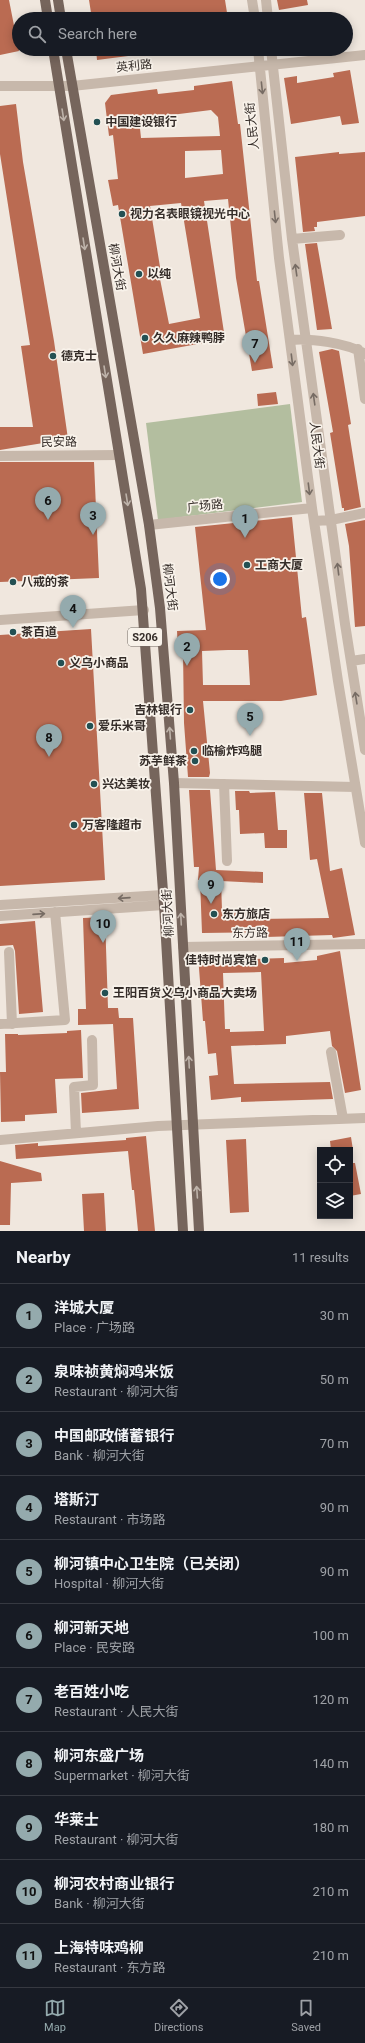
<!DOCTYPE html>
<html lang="en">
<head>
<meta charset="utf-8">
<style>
	body { margin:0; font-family:Roboto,"Noto Sans SC",sans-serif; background:#20242c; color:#f1f3f6 }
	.controls { position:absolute; right:12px; bottom:12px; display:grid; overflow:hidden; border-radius:0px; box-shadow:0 2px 10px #0003 }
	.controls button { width:36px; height:36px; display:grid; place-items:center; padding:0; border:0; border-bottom:1px solid #363941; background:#171b24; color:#f1f3f6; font:20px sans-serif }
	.you { position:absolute; left:220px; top:579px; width:14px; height:14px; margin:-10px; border:3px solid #fff; border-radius:50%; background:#1a73e8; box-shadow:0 0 0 6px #1a73e833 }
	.badge { display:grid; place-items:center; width:26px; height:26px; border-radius:50%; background:#94aaad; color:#111; font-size:13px; font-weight:700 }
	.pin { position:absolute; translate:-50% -33px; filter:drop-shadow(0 1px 2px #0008) }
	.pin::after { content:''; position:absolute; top:21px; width:14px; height:12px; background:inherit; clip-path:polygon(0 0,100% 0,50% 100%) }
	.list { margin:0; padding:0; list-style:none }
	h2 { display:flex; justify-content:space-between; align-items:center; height:52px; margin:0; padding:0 16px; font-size:17px }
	h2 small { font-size:13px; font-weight:400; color:#9ea1a6 }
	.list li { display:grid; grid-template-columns:26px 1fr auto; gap:12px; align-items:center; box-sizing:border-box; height:64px; padding:0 16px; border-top:1px solid #363941 }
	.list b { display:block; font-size:15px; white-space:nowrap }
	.list p { margin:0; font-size:13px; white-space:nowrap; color:#9ea1a6 }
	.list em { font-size:13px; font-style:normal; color:#9ea1a6 }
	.icon { flex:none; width:22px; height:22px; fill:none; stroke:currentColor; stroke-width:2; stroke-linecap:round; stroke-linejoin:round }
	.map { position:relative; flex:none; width:365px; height:1231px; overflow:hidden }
	.search { position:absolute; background:#171b24; box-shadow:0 2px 10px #0003; left:12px; right:12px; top:12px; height:44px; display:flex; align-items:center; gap:10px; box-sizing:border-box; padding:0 14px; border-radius:22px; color:#9ea1a6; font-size:15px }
	.sheet { height:756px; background:#171b24 }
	nav { display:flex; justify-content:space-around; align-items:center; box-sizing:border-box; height:56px; border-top:1px solid #363941; background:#171b24; font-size:11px; color:#9ea1a6 }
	nav a { display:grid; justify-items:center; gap:2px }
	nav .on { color:#94aaad }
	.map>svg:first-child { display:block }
</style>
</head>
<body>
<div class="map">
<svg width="365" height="1231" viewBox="0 0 365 1231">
	<rect width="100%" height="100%" fill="#f0e7de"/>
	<!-- green -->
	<path fill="#b3be9f" d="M 290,404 L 302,502 L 158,520 L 146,423 Z"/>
	<!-- building -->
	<path fill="#ba6b52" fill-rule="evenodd" d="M 0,0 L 9,0 L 19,51 L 0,55 Z
		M 89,0 L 225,0 L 228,19 L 92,19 Z
		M 277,0 L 307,0 L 308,5 L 279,10 Z
		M 96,49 L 136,49 L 136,55 L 97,60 Z
		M 350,70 L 359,123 L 342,125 L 340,116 L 291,124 L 284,78 L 297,76 L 297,83 L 334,77 L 333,73 Z
		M 232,81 L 238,124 L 240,124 L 257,281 L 259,281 L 273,368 L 252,371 L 236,278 L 228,199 L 204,201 L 225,339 L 143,354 L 118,205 L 113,206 L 108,180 L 118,179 L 113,135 L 109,136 L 105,103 L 111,95 L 157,89 L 158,94 L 194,90 L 194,86 ZM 211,110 L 218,117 L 220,136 L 141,138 L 139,119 ZM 221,150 L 223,174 L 185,178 L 185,151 ZM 181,203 L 200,318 L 169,324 L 160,279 L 162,279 L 150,206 Z
		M 16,104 L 23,162 L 54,341 L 68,439 L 0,450 L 0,427 L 33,427 L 21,346 L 30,345 L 0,154 L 0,106 Z
		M 339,152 L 339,154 L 365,152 L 365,216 L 317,222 L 317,227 L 314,227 L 315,231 L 303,232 L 295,157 Z
		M 317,243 L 332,329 L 317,330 L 305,244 Z
		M 332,349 L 339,351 L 351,424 L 348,425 L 361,507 L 344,511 L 344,508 L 342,508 L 330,433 L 333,432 L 319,352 Z
		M 276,392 L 278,404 L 258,406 L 257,394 Z
		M 0,462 L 94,462 L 99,578 L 0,582 Z
		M 292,517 L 302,618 L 306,617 L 317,695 L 281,701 L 203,701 L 210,773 L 209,777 L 188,777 L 184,723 L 183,651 L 178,651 L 177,631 L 206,630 L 195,527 ZM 228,650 L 248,650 L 250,685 L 203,685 L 202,651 Z
		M 365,520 L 365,626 L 355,627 L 349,546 L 345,524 Z
		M 91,629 L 105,880 L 0,886 L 0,635 Z
		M 189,790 L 210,790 L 216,870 L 263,872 L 263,883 L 221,881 L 222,910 L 257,909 L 257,919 L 329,918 L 317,859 L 310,860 L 304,793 L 322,793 L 330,871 L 342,868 L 355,935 L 333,938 L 332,935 L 266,937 L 266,932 L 202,933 L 200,880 L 198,880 L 199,867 L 194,867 Z
		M 235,791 L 249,791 L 250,793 L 275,792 L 278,830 L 287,830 L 287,848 L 265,848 L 264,833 L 240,834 L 239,810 L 236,810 Z
		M 105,917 L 108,1008 L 118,1008 L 119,1018 L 133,1018 L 139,1109 L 82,1113 L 81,1093 L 117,1089 L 113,1024 L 78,1025 L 78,1009 L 86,1009 L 83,918 Z
		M 35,921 L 43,1012 L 19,1014 L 15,951 L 13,945 L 0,946 L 0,924 Z
		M 340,951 L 361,1090 L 345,1093 L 337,1051 L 332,1046 L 330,1031 L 286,1036 L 286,1044 L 231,1046 L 234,1084 L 330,1082 L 333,1099 L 241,1102 L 241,1097 L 211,1100 L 209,1076 L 218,1075 L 216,1053 L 208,1054 L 205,1021 L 203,1021 L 198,955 L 254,954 L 254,959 L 284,958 L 284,963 L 317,960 L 317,956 ZM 261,972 L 264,1031 L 230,1032 L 230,1029 L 225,1029 L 223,973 Z
		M 81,1030 L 83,1078 L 55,1079 L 57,1113 L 25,1115 L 25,1121 L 1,1122 L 0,1072 L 6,1072 L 5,1034 L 18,1034 L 18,1035 L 67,1033 L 67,1031 Z
		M 146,1136 L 155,1231 L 138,1231 L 134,1190 L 132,1190 L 128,1151 L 16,1159 L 15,1145 L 38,1143 L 38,1146 L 126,1140 L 126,1138 Z
		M 351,1137 L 353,1150 L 331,1150 L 330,1141 Z
		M 246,1139 L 249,1212 L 230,1213 L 226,1140 Z
		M 0,1161 L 41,1173 L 42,1181 L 11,1183 L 10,1225 L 0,1225 Z
		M 350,1163 L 355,1163 L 361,1194 L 350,1196 Z
		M 104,1193 L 106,1231 L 84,1231 L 82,1194 Z"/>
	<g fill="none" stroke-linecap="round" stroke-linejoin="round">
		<!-- minor -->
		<path stroke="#c7b8ab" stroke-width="10" d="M 252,0 L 255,19
			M 266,0 L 268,19
			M 258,49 L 279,258 L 312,508 L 338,681 L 365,843
			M 271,49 L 292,239 L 345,624 L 365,750
			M 0,86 L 72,86 L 365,55
			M 292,239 L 340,235
			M 290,340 C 310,338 348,343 365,354
			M 358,349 L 365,399
			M 0,456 L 119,455
			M 314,521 L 331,520 L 365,513
			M 149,525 L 312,508
			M 0,620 L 144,610
			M 351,661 L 365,659
			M 174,783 L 355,787
			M 224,784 L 227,861
			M 0,905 L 163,895
			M 0,916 L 164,905
			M 183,947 L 365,944
			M 9,952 L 12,1024
			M 0,1024 L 65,1020 L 55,912
			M 331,1052 L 343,1119
			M 76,1133 L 74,1087 L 93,1085 L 92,1040
			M 0,1140 L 158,1126 L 365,1118"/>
		<!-- major -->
		<path stroke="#76655c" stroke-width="10" d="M 45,0 L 48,19
			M 58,0 L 61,19
			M 53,49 L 141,589 L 164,905 L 183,1231
			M 66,49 L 149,525 L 160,608 L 174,783 L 199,1231"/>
	</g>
	<!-- one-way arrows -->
	<defs><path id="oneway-shaft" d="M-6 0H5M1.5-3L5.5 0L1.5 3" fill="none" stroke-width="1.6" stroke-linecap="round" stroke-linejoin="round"/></defs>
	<g stroke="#776c64">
		<use href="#oneway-shaft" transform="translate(262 88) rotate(84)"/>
		<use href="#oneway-shaft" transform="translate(275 217) rotate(84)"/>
		<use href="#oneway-shaft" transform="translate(296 270) rotate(-98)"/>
		<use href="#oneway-shaft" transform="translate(292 360) rotate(83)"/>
		<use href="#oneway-shaft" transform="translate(314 399) rotate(-98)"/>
		<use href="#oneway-shaft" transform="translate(309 489) rotate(83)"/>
		<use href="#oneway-shaft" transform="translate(338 569) rotate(-97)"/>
		<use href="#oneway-shaft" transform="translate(356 698) rotate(-99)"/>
		<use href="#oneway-shaft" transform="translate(124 898) rotate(176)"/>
		<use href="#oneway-shaft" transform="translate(39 914) rotate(-4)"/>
	</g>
	<g stroke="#beb3aa">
		<use href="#oneway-shaft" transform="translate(63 115) rotate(81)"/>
		<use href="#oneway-shaft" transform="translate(84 244) rotate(81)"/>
		<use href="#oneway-shaft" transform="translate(105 372) rotate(81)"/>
		<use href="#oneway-shaft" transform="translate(127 500) rotate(81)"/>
		<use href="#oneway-shaft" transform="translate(170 733) rotate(-94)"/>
		<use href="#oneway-shaft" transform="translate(181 919) rotate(-93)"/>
		<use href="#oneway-shaft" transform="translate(189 1062) rotate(-93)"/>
		<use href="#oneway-shaft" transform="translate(197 1192) rotate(-94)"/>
	</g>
	<!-- markers -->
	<g fill="#235053" stroke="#f8f2ea" stroke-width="1.5">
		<circle cx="97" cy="122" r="4"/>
		<circle cx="122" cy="214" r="4"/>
		<circle cx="139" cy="274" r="4"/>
		<circle cx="145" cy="338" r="4"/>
		<circle cx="53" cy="356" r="4"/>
		<circle cx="247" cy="565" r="4"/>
		<circle cx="13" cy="582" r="4"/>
		<circle cx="13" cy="632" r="4"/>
		<circle cx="61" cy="663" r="4"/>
		<circle cx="190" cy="710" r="4"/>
		<circle cx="90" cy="726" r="4"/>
		<circle cx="194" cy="751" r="4"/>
		<circle cx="195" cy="761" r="4"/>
		<circle cx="94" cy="784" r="4"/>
		<circle cx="74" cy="825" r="4"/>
		<circle cx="214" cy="914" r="4"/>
		<circle cx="265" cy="960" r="4"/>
		<circle cx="105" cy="993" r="4"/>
	</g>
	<g text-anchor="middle" stroke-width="3.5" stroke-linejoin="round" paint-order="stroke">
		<!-- shield labels -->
		<rect fill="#f8f2ea" stroke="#706863" stroke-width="1" x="128" y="628" width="34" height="18" rx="3"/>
		<g font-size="11" font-weight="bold" fill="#352d29">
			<text x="145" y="641">S206</text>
		</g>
		<!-- street labels -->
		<g font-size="12" fill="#352d29" stroke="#f8f2ea">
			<text transform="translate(134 66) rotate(-6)" y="4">英利路</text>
			<text transform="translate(252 126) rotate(-96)" y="4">人民大街</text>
			<text transform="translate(117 267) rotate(80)" y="4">柳河大街</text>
			<text transform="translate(59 442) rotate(-1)" y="4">民安路</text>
			<text transform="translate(317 445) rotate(83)" y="4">人民大街</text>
			<text transform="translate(205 506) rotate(-6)" y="4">广场路</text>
			<text transform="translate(170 587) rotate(83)" y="4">柳河大街</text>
			<text transform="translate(168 913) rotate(-93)" y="4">柳河大街</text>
			<text transform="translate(250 933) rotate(-1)" y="4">东方路</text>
		</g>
		<!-- poi labels -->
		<g font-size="12" font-weight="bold" fill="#352d29" stroke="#f8f2ea" text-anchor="start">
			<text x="105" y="126">中国建设银行</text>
			<text x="130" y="218">视力名表眼镜视光中心</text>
			<text x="147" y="278">以纯</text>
			<text x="153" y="342">久久麻辣鸭脖</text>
			<text x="61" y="360">德克士</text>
			<text x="255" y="569">工商大厦</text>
			<text x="21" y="586">八戒的茶</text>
			<text x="21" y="636">茶百道</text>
			<text x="69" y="667">义乌小商品</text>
			<text x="182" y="714" text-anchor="end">吉林银行</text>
			<text x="98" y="730">爱乐米哥</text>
			<text x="202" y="755">临榆炸鸡腿</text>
			<text x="187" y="765" text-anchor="end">苏芋鲜茶</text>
			<text x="102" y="788">兴达美妆</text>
			<text x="82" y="829">万客隆超市</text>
			<text x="222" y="918">东方旅店</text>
			<text x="257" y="964" text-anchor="end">佳特时尚宾馆</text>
			<text x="113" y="997">王阳百货义乌小商品大卖场</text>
		</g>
	</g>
</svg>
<div class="controls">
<button><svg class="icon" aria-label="locate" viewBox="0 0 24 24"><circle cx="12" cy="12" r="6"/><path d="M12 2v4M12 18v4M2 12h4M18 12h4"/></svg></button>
<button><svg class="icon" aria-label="layers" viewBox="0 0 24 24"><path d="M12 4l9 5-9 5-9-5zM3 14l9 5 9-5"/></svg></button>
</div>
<div class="you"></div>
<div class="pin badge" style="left:245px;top:538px">1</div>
<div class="pin badge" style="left:187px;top:666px">2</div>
<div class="pin badge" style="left:93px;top:535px">3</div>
<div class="pin badge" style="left:73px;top:628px">4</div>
<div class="pin badge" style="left:250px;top:736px">5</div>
<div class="pin badge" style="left:48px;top:520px">6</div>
<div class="pin badge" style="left:255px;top:363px">7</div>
<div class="pin badge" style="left:49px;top:757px">8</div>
<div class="pin badge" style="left:211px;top:904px">9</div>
<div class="pin badge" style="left:103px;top:943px">10</div>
<div class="pin badge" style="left:297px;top:961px">11</div>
<div class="search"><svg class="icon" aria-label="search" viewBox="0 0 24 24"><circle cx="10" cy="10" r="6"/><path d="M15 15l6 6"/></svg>Search here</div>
</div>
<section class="sheet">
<h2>Nearby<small>11 results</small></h2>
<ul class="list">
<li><span class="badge">1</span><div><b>洋城大厦</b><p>Place · 广场路</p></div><em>30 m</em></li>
<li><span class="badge">2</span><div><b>泉味祯黄焖鸡米饭</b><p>Restaurant · 柳河大街</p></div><em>50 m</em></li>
<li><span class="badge">3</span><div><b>中国邮政储蓄银行</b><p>Bank · 柳河大街</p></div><em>70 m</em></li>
<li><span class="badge">4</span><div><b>塔斯汀</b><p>Restaurant · 市场路</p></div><em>90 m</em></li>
<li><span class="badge">5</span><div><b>柳河镇中心卫生院（已关闭）</b><p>Hospital · 柳河大街</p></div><em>90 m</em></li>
<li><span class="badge">6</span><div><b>柳河新天地</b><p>Place · 民安路</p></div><em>100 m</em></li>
<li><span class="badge">7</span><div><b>老百姓小吃</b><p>Restaurant · 人民大街</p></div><em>120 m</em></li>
<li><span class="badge">8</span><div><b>柳河东盛广场</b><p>Supermarket · 柳河大街</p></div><em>140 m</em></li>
<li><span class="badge">9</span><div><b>华莱士</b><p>Restaurant · 柳河大街</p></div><em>180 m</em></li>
<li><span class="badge">10</span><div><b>柳河农村商业银行</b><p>Bank · 柳河大街</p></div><em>210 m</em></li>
<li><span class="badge">11</span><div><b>上海特味鸡柳</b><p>Restaurant · 东方路</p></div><em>210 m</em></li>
</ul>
</section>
<nav>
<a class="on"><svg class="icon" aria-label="map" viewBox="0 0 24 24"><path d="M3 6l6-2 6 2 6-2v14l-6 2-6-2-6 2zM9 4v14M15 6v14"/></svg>Map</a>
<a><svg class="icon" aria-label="directions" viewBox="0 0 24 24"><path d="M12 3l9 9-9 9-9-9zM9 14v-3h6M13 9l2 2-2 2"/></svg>Directions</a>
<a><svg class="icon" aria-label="saved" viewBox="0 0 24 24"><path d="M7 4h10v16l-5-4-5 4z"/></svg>Saved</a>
</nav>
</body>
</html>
